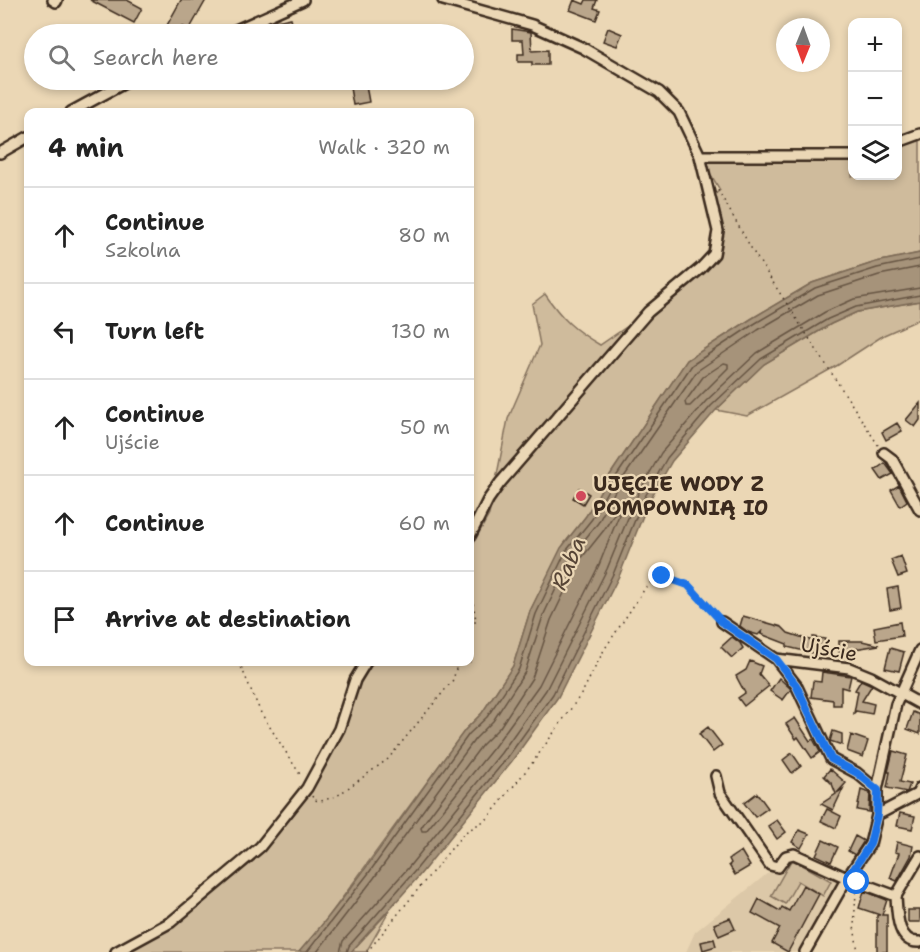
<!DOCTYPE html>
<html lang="en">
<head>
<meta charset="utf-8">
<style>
	body { margin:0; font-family:"Shantell Sans",sans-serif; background:#f2f2f2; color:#222 }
	.controls { position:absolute; right:18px; top:18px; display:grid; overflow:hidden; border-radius:12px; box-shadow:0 3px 9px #0003 }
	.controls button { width:54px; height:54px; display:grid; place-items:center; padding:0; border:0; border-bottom:2px solid #e0e0e0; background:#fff; color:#222; font:30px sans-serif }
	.compass { position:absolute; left:776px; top:18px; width:54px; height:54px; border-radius:50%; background:#fff; box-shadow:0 3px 9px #0003; rotate:181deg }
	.stop { position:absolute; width:18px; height:18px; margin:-14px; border:4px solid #1a73e8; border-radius:50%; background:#fff }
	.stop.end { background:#1a73e8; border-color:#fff; box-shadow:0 2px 6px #0008 }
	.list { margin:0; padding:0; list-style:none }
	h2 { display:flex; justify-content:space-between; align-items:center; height:78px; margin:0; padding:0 24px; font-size:26px }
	h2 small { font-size:20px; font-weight:400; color:#767676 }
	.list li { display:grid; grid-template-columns:39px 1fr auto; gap:18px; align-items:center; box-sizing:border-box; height:96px; padding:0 24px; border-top:2px solid #e0e0e0 }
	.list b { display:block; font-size:22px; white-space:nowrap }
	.list p { margin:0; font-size:20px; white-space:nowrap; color:#767676 }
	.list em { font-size:20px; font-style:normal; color:#767676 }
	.icon { flex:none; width:33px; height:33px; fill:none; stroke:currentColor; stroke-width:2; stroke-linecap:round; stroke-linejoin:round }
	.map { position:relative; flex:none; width:920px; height:952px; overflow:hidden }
	.search { position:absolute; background:#fff; box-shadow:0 3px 9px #0003; left:24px; top:24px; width:450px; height:66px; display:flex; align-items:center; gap:15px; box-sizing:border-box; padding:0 21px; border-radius:33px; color:#767676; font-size:22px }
	.panel { position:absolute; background:#fff; box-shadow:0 3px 9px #0003; left:24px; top:108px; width:450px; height:558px; border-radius:12px }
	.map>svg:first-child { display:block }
</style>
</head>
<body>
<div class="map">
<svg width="920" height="952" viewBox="0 0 920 952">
	<rect width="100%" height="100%" fill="#ebd7b5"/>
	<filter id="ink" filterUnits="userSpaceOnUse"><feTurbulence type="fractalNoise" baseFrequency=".0167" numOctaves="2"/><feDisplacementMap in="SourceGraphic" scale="12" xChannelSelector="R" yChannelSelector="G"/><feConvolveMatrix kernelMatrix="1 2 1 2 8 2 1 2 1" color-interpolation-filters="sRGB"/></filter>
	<g filter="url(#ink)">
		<!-- built -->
		<path fill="#dcc8a8" d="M 793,849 L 844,871 L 800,952 L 686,952 L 695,932 L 768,873 L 781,871 Z"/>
		<!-- green -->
		<path fill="#cfbb9c" stroke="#85725d" stroke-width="1.5" d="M 920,134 L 920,253 L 876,262 L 812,283 L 751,319 L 687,360 L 606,481 L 586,516 L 564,544 L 530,611 L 513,666 L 482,713 L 465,730 L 321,927 L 299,952 L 116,952 L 171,922 L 260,847 L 307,787 L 366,662 L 470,662 L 470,549 L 489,515 L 508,419 L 540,345 L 532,304 L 545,294 C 562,319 574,330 600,345 L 648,312 L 701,268 L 721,238 L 713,196 L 720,190 L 700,156 L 852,155 L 852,176 L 898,176 L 898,142 Z
			M 920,301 L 920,319 L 884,335 L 838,365 L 747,416 L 716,410 L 764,364 L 831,324 L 857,312 Z
			M 792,859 L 831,881 L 823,896 L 798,881 L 785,904 L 771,896 Z
			M 390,910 L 366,952 L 351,952 Z"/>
		<!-- water -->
		<path fill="#a6937a" stroke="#7b6955" stroke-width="1.5" d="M 920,253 L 920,301 L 857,312 L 831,324 L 764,364 L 716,410 L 672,461 L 648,503 L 620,574 L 558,697 L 512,761 L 419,876 L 351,952 L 299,952 C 360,882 410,804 465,730 L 482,713 L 513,666 L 530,611 L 561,548 L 586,516 L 606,481 L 687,360 L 751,319 L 812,283 L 876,262 Z"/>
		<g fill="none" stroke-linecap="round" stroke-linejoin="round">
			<!-- shore -->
			<path stroke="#665443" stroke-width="1.5" d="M 724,363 L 728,364 L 728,368 L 690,406 L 686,406 L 685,402 L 703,377 Z
				M 616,511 L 619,515 L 599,565 L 539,685 L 494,747 L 426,831 L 422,831 L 421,828 L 426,820 L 482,745 L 500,727 L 532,678 L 551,620 L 580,560 L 604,530 Z
				M 307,952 L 368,874 L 469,734 L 487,717 L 519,669 L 536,614 L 566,551 L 592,519 L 611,484 L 692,365 L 754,324 L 815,288 L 877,268 L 920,259
				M 317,952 L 374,878 L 475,739 L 493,721 L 525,672 L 543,616 L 572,555 L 598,523 L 617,487 L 697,371 L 758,330 L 818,295 L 879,275 L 920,267
				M 340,952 L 343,941 L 408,868 L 501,753 L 546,690 L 607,569 L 637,496 L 661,453 L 706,401 L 757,353 L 825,312 L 854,299 L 920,288
				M 347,952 L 349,946 L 414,872 L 507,758 L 553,694 L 614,572 L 643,500 L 667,458 L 711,406 L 761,359 L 828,319 L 856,307 L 920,295"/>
		</g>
		<!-- building -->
		<path fill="#baa68b" stroke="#3b2a1e" stroke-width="1.5" d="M 90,0 L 127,0 L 142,8 L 134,23 Z
			M 181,0 L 206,0 L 189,30 L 182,26 L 176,34 L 165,29 Z
			M 574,0 L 584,4 L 586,0 L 597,0 L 594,8 L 600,10 L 596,20 L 570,10 Z
			M 291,18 L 293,29 L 278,31 L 276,21 Z
			M 608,28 L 622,34 L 617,46 L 603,41 Z
			M 512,29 L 531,32 L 532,51 L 548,50 L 548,65 L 532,65 L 532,62 L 518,62 L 518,54 L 524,54 L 523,40 L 512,40 Z
			M 365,80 L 369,102 L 353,105 L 349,82 Z
			M 920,403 L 920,420 L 915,427 L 906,420 Z
			M 897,423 L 902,431 L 886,440 L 882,432 Z
			M 885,463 L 893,474 L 882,480 L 875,470 Z
			M 899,485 L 907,501 L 900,506 L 891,490 Z
			M 579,488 L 589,494 L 583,504 L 573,498 Z
			M 901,556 L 907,574 L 898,577 L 891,560 Z
			M 898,587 L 901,608 L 890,610 L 887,589 Z
			M 743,616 L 782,627 L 788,633 L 813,641 L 813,637 L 825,639 L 822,655 L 787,647 L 787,644 L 761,634 L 763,630 L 758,635 L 748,632 L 740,626 Z
			M 900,622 L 902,636 L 876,640 L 874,627 Z
			M 732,637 L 740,643 L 743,648 L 732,658 L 721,647 Z
			M 839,641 L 862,641 L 879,645 L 855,649 L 855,654 L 839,653 Z
			M 890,648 L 904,652 L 899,671 L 885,668 Z
			M 750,661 L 762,666 L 759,674 L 769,686 L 744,706 L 738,698 L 745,693 L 736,676 L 746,670 Z
			M 822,672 L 851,676 L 848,689 L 841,687 L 841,705 L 833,705 L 833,700 L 811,697 L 813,681 L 821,682 Z
			M 779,678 L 791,689 L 783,700 L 770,691 Z
			M 861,680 L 872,685 L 862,701 L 874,704 L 872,714 L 856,711 L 854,713 L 858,691 L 855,690 Z
			M 913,712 L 920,715 L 920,734 L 907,729 Z
			M 795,718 L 810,741 L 813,739 L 820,752 L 812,758 L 798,737 L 796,739 L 786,724 Z
			M 708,727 L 722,745 L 713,752 L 699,734 Z
			M 833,731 L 842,734 L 842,745 L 830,741 Z
			M 851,735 L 868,741 L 863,757 L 847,751 Z
			M 893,751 L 907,755 L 900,782 L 910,784 L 907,792 L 887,788 L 890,772 L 888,772 Z
			M 792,753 L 801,766 L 792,773 L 783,760 Z
			M 830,769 L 846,783 L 837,793 L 843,789 L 833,810 L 821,804 L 836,794 L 832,784 L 824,776 Z
			M 861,790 L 870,793 L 869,812 L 857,810 Z
			M 757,793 L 768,808 L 755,817 L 744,803 Z
			M 827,809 L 841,816 L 836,828 L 821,821 Z
			M 900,813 L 915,816 L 912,829 L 897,826 Z
			M 777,820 L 786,832 L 777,839 L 768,826 Z
			M 799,830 L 809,834 L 801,848 L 792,842 Z
			M 855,836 L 864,841 L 855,855 L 848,851 Z
			M 823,840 L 838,847 L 831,862 L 816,855 Z
			M 897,842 L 913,846 L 911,856 L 897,881 L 890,878 L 899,853 L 895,852 Z
			M 741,851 L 750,866 L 735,875 L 729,865 L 731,863 L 729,859 Z
			M 803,885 L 819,894 L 788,952 L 772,943 L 780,928 L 752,913 L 759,899 L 780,911 L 782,907 L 789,911 Z
			M 864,891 L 887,900 L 882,915 L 887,915 L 887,952 L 877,952 L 877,915 L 880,915 L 859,908 Z
			M 908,910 L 920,910 L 920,922 L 908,922 Z
			M 730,918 L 735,929 L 719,936 L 714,924 Z
			M 714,939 L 716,946 L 703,950 L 701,942 Z"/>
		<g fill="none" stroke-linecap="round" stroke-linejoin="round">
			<defs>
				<path id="minor" d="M 53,0 L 56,2 L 57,0
					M 443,0 L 532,25 L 583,48 L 659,92 L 679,112 L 700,156 L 718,231 L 714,254 L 701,268 L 648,312 L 500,483 L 488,500 L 470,536
					M 227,34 L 303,0
					M 71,112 L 130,80
					M 898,142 L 920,134
					M 0,153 L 28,137
					M 700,156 L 852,156
					M 884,453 L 892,459 L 920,510
					M 722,622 L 776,659 L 849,668 L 871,677 L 920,704
					M 776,659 L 796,685 L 831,759 L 857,773 L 877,790
					M 716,776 L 720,793 L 770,865 L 778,867 L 786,856 L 794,854 L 847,878 L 896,896 C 897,913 897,944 920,942
					M 877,815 L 917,794 L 920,788
					M 896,896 L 920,856
					M 116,952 L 171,922 L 260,847 L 307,788 L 339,729 L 355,680 L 366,662
					M 805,952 L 847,878 L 870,844 L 877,815 L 877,790 L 896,704 L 920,650"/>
			</defs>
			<!-- minor casing -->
			<use href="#minor" stroke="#3b2a1e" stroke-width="14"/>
			<!-- path -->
			<path stroke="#3b2a1e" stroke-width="1.5" stroke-dasharray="1.5 4.5" stroke-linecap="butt" d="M 718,190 L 754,253 L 878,445
				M 470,586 L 476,620 L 470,633
				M 239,662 L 261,713 L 301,776
				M 312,796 L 314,800 L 321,801 L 337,796 L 388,759 L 453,680 L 458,662
				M 856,892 L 854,926 L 858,952
				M 367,952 L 464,833 L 487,819 L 533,762 L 582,693 L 604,650 L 648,584 L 662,576 L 688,585 L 716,615"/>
			<!-- minor -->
			<use href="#minor" stroke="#ebd7b5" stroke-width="9"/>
		</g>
	</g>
	<g fill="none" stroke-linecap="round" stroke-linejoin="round" filter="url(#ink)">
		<!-- route -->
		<path stroke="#1a73e8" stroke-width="8" d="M 662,576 L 688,585 L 722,622 L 776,659 L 796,685 L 831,759 L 857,773 L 878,790 L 877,815 L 870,844 L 848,878 L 857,882"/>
	</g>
	<!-- markers -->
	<circle fill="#d1495b" stroke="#ebd7b5" stroke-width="2" cx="581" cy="496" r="6"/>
	<g text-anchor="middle" stroke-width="4.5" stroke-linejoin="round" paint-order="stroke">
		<!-- poi labels -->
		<g font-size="21" font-weight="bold" fill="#3b2a1e" stroke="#ebd7b5" text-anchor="start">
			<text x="593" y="491">UJĘCIE WODY Z<tspan x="593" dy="24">POMPOWNIĄ I0</tspan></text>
		</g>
		<!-- street labels -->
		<g font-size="21" fill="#3b2a1e" stroke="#ebd7b5">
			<text transform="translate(829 649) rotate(11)" y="7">Ujście</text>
		</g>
		<!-- water labels -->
		<g font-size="22" font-style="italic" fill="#564435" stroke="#ebd7b5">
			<text transform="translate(568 563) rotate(-67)" y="8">Raba</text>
		</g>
	</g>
</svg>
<div class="controls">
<button>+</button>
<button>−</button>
<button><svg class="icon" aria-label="layers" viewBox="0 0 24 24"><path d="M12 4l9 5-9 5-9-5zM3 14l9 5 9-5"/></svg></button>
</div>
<svg class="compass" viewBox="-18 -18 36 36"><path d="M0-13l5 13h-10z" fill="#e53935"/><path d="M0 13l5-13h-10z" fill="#767676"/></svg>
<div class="stop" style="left:857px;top:882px"></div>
<div class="stop end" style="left:662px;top:576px"></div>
<div class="search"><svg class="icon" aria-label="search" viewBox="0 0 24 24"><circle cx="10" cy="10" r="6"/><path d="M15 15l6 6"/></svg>Search here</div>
<section class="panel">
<h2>4 min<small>Walk · 320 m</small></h2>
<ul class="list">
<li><svg class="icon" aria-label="ahead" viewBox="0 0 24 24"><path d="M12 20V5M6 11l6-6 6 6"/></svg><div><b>Continue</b><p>Szkolna</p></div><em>80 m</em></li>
<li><svg class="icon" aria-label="left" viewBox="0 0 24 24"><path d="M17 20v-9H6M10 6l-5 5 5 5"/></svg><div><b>Turn left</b></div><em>130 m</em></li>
<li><svg class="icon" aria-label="ahead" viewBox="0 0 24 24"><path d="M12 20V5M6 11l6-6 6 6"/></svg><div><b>Continue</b><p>Ujście</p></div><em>50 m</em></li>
<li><svg class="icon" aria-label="ahead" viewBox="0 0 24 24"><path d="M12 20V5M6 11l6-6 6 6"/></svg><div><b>Continue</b></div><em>60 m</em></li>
<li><svg class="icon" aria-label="arrive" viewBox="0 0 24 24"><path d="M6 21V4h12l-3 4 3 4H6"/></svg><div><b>Arrive at destination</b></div></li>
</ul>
</section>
</div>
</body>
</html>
